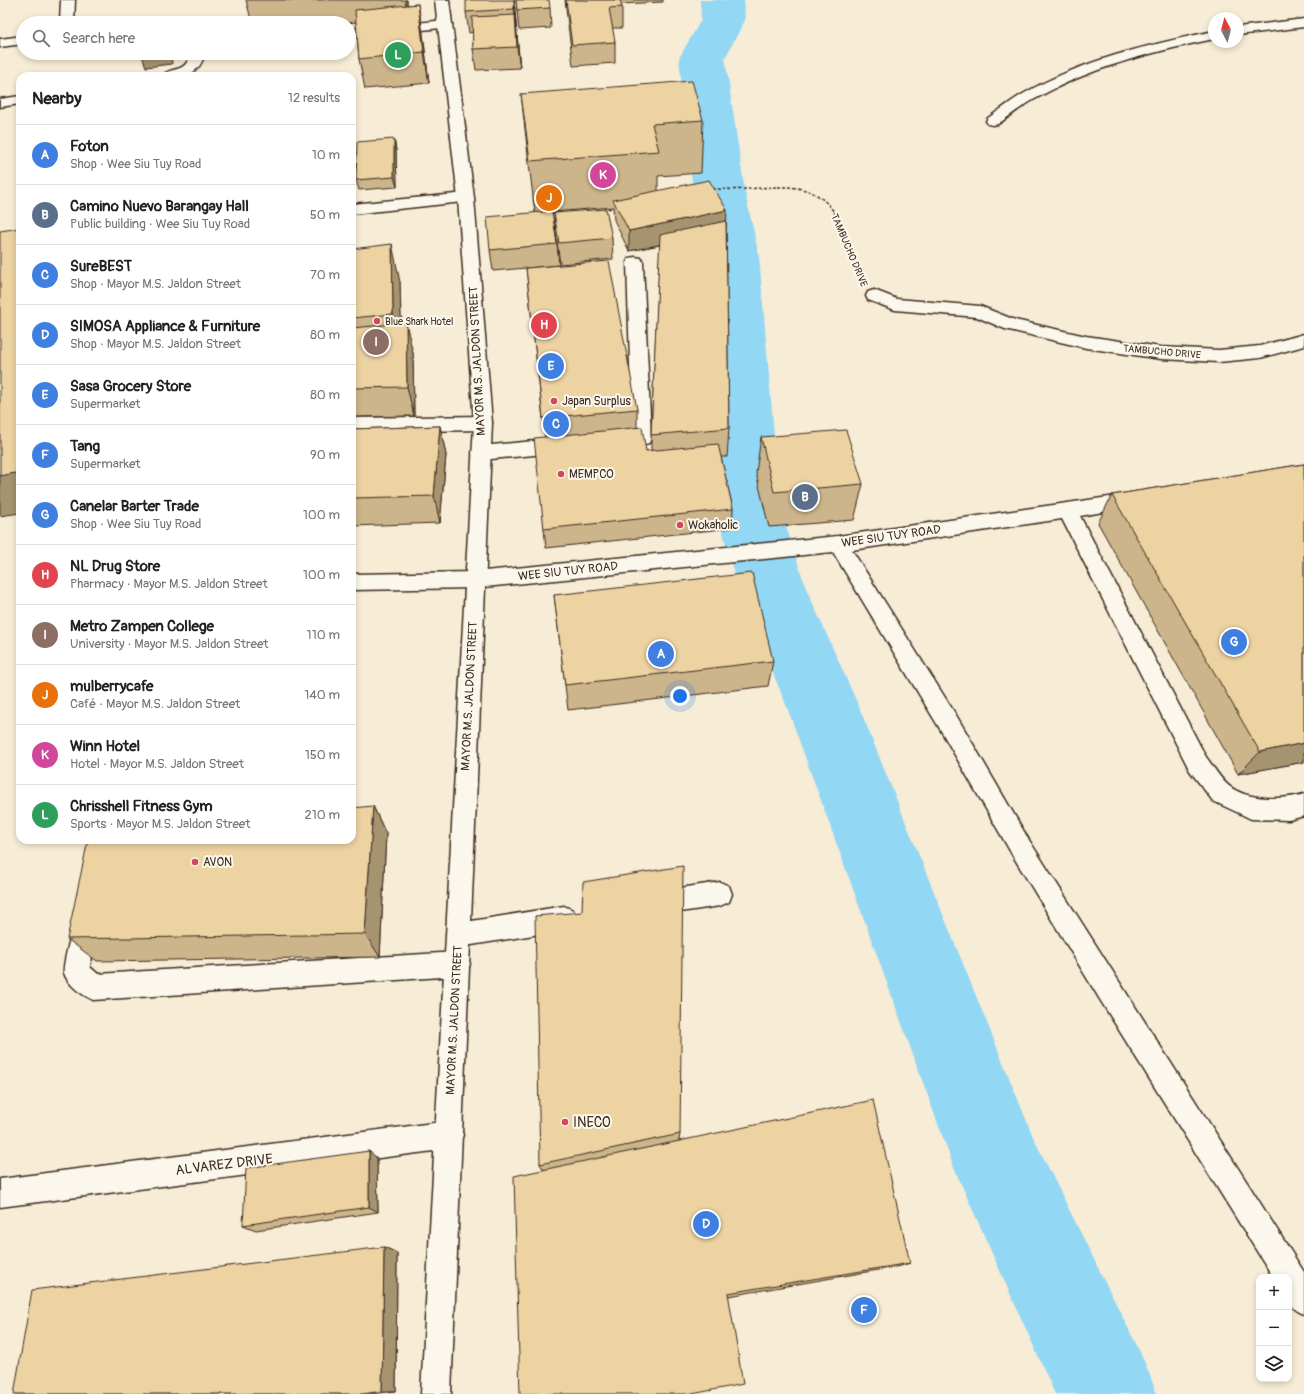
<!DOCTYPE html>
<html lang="en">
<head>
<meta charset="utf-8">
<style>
	body { margin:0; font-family:Pangolin,sans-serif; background:#f6f6f6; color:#202124 }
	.controls { position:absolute; right:12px; bottom:12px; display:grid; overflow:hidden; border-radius:8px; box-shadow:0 2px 6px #0003 }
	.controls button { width:36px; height:36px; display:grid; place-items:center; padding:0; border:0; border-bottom:1px solid #e0e0e0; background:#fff; color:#202124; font:20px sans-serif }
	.compass { position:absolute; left:1208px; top:12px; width:36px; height:36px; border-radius:50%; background:#fff; box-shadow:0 2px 6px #0003; rotate:353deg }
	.you { position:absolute; left:680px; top:696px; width:14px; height:14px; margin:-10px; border:3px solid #fff; border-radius:50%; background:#1a73e8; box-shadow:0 0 0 6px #1a73e833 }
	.badge { display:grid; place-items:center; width:26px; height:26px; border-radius:50%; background:#2563eb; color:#fff; font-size:13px; font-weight:700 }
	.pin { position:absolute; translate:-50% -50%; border:2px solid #fff; box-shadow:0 1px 4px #0006 }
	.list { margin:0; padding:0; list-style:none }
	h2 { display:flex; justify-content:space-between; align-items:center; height:52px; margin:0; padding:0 16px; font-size:17px }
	h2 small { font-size:13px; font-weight:400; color:#757577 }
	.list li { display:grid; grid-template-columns:26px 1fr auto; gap:12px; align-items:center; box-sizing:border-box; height:60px; padding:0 16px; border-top:1px solid #e0e0e0 }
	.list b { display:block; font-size:15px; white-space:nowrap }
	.list p { margin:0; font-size:13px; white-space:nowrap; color:#757577 }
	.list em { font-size:13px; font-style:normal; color:#757577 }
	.icon { flex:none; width:22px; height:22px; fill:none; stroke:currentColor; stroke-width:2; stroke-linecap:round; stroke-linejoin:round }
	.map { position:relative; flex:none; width:1304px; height:1394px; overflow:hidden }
	.search { position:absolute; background:#fff; box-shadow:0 2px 6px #0003; left:16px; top:16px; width:340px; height:44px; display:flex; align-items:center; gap:10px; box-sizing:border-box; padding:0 14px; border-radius:22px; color:#757577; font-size:15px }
	.panel { position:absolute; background:#fff; box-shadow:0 2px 6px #0003; left:16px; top:72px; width:340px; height:772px; border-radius:12px }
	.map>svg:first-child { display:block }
</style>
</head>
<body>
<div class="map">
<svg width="1304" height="1394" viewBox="0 0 1304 1394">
	<rect width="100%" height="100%" fill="#f7ecd6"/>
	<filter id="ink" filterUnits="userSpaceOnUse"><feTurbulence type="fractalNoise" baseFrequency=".025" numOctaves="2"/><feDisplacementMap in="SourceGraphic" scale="8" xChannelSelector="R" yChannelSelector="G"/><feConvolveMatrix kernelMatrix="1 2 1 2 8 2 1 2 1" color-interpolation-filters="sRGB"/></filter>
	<g filter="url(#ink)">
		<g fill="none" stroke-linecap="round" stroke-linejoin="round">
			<!-- river -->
			<path fill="#92d7f4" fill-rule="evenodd" d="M 700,0 L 744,0 L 745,20 L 725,58 L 745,192 L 759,256 L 780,508 L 806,588 L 859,707 L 1034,1139 L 1143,1358 L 1157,1394 L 1055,1394 L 954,1168 L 787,707 L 738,588 L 716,508 L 705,256 L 693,192 L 679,58 L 701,20 Z"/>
			<defs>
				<path id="minor" d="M 61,0 L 75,0 L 74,23 L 60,23 Z
					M 1304,19 L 1304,27 L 1238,35 L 1238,27 Z
					M 445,20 L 450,21 L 452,24 L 450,27 L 349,38 L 349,30 Z
					M 1214,31 L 1214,39 C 1151,52 1089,68 1033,100 C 1021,107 1010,116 998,124 L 993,125 L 988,124 L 986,121 L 988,118 C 1000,110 1011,101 1023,94 C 1082,60 1148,45 1214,31 Z
					M 23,36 L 23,44 L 0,47 L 0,39 Z
					M 191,53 L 205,53 C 198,78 184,76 163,76 C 170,65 185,76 191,53 Z
					M 20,96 L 20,104 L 0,107 L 0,99 Z
					M 466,193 L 472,195 L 474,198 L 472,201 L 352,214 L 352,204 Z
					M 635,257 L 641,258 L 643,262 L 651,438 L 649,443 C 638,446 627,447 616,444 L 614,439 L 616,434 L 632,432 L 627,262 L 629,258 Z
					M 874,290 L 897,299 L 980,306 L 1015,320 L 1086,336 L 1161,347 L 1219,350 L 1260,346 L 1304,334 L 1304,346 L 1260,358 L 1219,362 L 1161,359 L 1086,348 L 1005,329 L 977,317 L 895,310 L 868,300 L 866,296 L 868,292 Z
					M 483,416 L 490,418 L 492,423 L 490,428 L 483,430 L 352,432 L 352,418 Z
					M 565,438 L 572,440 L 574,445 L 572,450 L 565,452 L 481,460 L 474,458 L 472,453 L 474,448 L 481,446 Z
					M 1137,493 L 1144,495 L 1147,500 L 1144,505 L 1080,516 L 1206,757 C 1213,766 1220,779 1229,786 C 1247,801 1283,800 1304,794 L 1304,816 L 1289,820 L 1251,819 L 1243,815 L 1213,801 L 1190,771 L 1062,519 L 852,550 L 956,715 L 1029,840 L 1304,1272 L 1304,1314 C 1284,1306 1289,1296 1289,1277 L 1273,1277 L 1099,998 L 1013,856 L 940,729 L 833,552 L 475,588 L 352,590 L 352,574 L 475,572 L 838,536 Z
					M 720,882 L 729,886 L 732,894 L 729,902 L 720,906 L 654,916 L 645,912 L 642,904 L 645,896 L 654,892 Z
					M 564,906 L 573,910 L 576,918 L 573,926 L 564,930 L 459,947 L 450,944 L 446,935 L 450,926 L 459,923 Z
					M 87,909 L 96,913 L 99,921 L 90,967 L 98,974 L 457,952 L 466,955 L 470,964 L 466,973 L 457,976 L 93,1000 C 82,995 68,985 64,973 C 62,966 74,921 78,913 Z
					M 449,1121 L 459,1125 L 463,1135 L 459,1145 L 449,1149 L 0,1207 L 0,1179 Z"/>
				<path id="major" d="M 435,0 L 449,0 L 474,198 L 492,423 L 451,1394 L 421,1394 L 474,423 L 458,198 Z"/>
			</defs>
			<!-- minor casing -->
			<use href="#minor" stroke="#3b2a1e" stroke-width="3"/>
			<!-- major casing -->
			<use href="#major" stroke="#3b2a1e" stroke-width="3"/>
			<!-- path -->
			<path stroke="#3b2a1e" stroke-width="1.5" stroke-dasharray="3 2" stroke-linecap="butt" d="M 713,189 C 724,189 736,190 747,189 C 789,186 819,180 841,224 C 844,230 845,238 848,245 C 851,254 855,264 859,273
				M 603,210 L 616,207"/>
			<!-- minor -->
			<use href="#minor" fill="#fbf7ec" fill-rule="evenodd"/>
			<!-- major -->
			<use href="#major" fill="#fbf7ec" fill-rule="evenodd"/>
		</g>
		<!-- wall -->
		<path fill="#ccb58b" stroke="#3b2a1e" d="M 246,0 L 407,0 L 407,5 L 418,4 L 423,34 L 429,83 L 365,89 L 359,59 L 356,22 L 348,23 L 252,23 Z
			M 514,0 L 520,68 L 476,70 L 473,49 L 473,32 L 469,33 L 466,12 Z
			M 516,0 L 550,8 L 551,28 L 519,30 Z
			M 565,0 L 663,0 L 663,2 L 621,4 L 622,7 L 622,28 L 612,28 L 615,42 L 615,63 L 573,66 L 567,17 Z
			M 521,94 L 703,120 L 701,173 L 658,176 L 658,190 L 726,231 L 729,428 L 727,457 L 721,457 L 733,509 L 732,528 L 546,548 L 544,529 L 545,437 L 526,268 L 637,409 L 637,427 L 646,451 L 651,451 L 651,435 L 660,245 L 629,251 L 614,220 L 613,207 L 552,212 L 557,244 L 559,265 L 493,271 L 490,250 L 535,213 L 527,147 Z
			M 394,139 L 396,150 L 397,187 L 359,190 L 356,180 Z
			M 554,213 L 612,238 L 613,259 L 560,264 L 556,234 Z
			M 352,249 L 400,282 L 401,324 L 413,353 L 414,416 L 352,417 Z
			M 440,426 L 446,455 L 440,523 L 352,526 L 352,429 Z
			M 761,437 L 863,484 L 854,520 L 769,527 L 756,473 Z
			M 1304,464 L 1304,762 L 1238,774 L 1098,523 L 1112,495 Z
			M 554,595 L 773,661 L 768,686 L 568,710 Z
			M 373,806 L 386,834 L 380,957 L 97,961 L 67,939 Z
			M 582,912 L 680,1134 L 679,1141 L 910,1263 L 901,1266 L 729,1296 L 544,1170 L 540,1164 Z
			M 377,1158 L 378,1212 L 256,1230 L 243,1225 Z
			M 384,1247 L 397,1253 L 396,1391 L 371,1394 L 14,1394 Z"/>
		<!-- shaded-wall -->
		<path fill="#a69471" stroke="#3b2a1e" d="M 405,0 L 407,0 L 408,18 Z
			M 514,0 L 517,35 L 520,68 L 517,47 Z
			M 418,4 L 423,34 L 429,83 L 424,52 Z
			M 141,53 L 171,53 L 172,64 L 146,67 Z
			M 394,139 L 396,150 L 397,187 L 394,177 Z
			M 727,210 L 726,231 L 629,251 L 629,231 Z
			M 392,244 L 400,282 L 402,353 L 393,314 Z
			M 406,323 L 413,353 L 414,416 L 407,387 Z
			M 440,426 L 446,455 L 440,523 L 434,496 Z
			M 20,472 L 20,513 L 0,516 L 0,476 Z
			M 1304,743 L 1304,762 L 1238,774 L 1260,752 Z
			M 373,806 L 386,834 L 380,957 L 365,934 Z
			M 369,1151 L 377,1158 L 378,1212 L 369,1207 Z
			M 384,1247 L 397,1253 L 396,1391 L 382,1391 Z"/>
		<!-- building -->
		<path fill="#edd3a2" stroke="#3b2a1e" d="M 466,0 L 514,0 L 514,9 L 466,12 Z
			M 516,0 L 549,0 L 550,8 L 517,10 Z
			M 566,0 L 620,0 L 622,7 L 609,8 L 615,42 L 572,45 Z
			M 418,4 L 424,52 L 359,59 L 355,10 Z
			M 515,15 L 517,47 L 473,49 L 472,17 Z
			M 692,81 L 703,120 L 652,124 L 659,151 L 530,161 L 521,94 Z
			M 394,139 L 394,177 L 356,180 L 357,142 Z
			M 709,180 L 727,210 L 629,231 L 613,200 Z
			M 606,209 L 612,238 L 559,243 L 554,213 Z
			M 552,211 L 557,244 L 490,250 L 487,217 Z
			M 726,221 L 729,428 L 651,435 L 660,235 Z
			M 20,228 L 20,472 L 0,476 L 0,231 Z
			M 392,244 L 393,314 L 352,318 L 352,249 Z
			M 609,261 L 637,409 L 543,418 L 526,268 Z
			M 406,323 L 407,387 L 352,388 L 352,328 Z
			M 440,426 L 434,496 L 352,498 L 352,429 Z
			M 642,427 L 646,451 L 718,444 L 733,509 L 544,529 L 534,438 Z
			M 846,430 L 863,484 L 774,492 L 761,437 Z
			M 1304,464 L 1304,743 L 1260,752 L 1112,495 Z
			M 752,573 L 773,661 L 565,685 L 554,595 Z
			M 373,806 L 365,934 L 67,939 L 88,840 L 352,840 L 352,808 Z
			M 683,866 L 680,1134 L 540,1164 L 535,916 L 582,912 L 583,882 Z
			M 873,1100 L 910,1263 L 728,1293 L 743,1384 L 692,1394 L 520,1394 L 514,1176 Z
			M 369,1151 L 369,1207 L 243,1225 L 246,1168 Z
			M 384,1247 L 382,1391 L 363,1394 L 14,1394 L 32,1290 Z"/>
	</g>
	<!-- markers -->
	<g fill="#d1495b" stroke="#fbf7ec" stroke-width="1.5">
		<circle cx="377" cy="321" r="4"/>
		<circle cx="554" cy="401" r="4"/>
		<circle cx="561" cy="474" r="4"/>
		<circle cx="680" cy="525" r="4"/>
		<circle cx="195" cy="862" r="4"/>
		<circle cx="565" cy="1122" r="4"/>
	</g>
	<g text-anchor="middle" stroke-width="4" stroke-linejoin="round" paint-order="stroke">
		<!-- far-street labels -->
		<g font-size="10" fill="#3b2a1e" stroke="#fbf7ec">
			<text transform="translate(850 250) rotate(67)" y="4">TAMBUCHO DRIVE</text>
			<text transform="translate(1162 351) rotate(5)" y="4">TAMBUCHO DRIVE</text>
		</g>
		<!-- far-poi labels -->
		<g font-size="10" fill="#3b2a1e" stroke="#fbf7ec" text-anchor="start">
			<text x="385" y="325">Blue Shark Hotel</text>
		</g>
		<!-- street labels -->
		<g font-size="12" fill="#3b2a1e" stroke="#fbf7ec">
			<text transform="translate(477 361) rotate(-93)" y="4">MAYOR M.S. JALDON STREET</text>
			<text transform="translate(891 536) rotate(-8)" y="4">WEE SIU TUY ROAD</text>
			<text transform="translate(568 571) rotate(-6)" y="4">WEE SIU TUY ROAD</text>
			<text transform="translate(469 696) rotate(-87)" y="4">MAYOR M.S. JALDON STREET</text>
			<text transform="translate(454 1020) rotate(-87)" y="4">MAYOR M.S. JALDON STREET</text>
		</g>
		<!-- poi labels -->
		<g font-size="12" fill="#3b2a1e" stroke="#fbf7ec" text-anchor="start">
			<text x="562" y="405">Japan Surplus</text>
			<text x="569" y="478">MEMPCO</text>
			<text x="688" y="529">Wokaholic</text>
			<text x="203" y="866">AVON</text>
		</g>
		<!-- near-poi labels -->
		<g font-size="14" fill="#3b2a1e" stroke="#fbf7ec" text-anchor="start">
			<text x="573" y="1127">INECO</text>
		</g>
		<!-- near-street labels -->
		<g font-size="14" fill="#3b2a1e" stroke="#fbf7ec">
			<text transform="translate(224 1164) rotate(-7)" y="5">ALVAREZ DRIVE</text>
		</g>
	</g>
</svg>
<div class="controls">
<button>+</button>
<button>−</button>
<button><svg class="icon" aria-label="layers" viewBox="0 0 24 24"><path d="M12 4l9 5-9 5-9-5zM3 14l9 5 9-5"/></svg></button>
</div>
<svg class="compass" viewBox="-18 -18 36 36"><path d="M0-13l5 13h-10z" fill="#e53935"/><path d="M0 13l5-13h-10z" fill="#757577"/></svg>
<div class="you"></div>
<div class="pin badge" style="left:661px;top:654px;background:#3f7fe0">A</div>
<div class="pin badge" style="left:805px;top:497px;background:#5c6f8a">B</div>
<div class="pin badge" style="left:556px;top:424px;background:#3f7fe0">C</div>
<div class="pin badge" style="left:706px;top:1224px;background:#3f7fe0">D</div>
<div class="pin badge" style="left:551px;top:366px;background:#3f7fe0">E</div>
<div class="pin badge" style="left:864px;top:1310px;background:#3f7fe0">F</div>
<div class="pin badge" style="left:1234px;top:642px;background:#3f7fe0">G</div>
<div class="pin badge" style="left:544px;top:325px;background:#e0444e">H</div>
<div class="pin badge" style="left:376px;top:342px;background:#8d6e63">I</div>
<div class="pin badge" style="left:549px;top:198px;background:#e8710a">J</div>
<div class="pin badge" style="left:603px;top:175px;background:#d1479c">K</div>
<div class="pin badge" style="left:398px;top:55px;background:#2e9e5b">L</div>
<div class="search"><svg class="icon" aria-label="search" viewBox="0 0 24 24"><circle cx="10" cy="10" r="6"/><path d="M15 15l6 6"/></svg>Search here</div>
<section class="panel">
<h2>Nearby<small>12 results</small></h2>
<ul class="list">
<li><span class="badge" style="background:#3f7fe0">A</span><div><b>Foton</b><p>Shop · Wee Siu Tuy Road</p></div><em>10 m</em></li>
<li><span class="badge" style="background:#5c6f8a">B</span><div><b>Camino Nuevo Barangay Hall</b><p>Public building · Wee Siu Tuy Road</p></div><em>50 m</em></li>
<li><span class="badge" style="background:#3f7fe0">C</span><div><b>SureBEST</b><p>Shop · Mayor M.S. Jaldon Street</p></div><em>70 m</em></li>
<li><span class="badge" style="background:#3f7fe0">D</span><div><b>SIMOSA Appliance &amp; Furniture</b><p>Shop · Mayor M.S. Jaldon Street</p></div><em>80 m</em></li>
<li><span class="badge" style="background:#3f7fe0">E</span><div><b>Sasa Grocery Store</b><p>Supermarket</p></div><em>80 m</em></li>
<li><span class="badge" style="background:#3f7fe0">F</span><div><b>Tang</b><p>Supermarket</p></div><em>90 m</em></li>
<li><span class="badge" style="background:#3f7fe0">G</span><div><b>Canelar Barter Trade</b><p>Shop · Wee Siu Tuy Road</p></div><em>100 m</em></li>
<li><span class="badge" style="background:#e0444e">H</span><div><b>NL Drug Store</b><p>Pharmacy · Mayor M.S. Jaldon Street</p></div><em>100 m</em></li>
<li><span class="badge" style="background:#8d6e63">I</span><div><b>Metro Zampen College</b><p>University · Mayor M.S. Jaldon Street</p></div><em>110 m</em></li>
<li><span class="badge" style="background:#e8710a">J</span><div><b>mulberrycafe</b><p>Café · Mayor M.S. Jaldon Street</p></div><em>140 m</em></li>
<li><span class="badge" style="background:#d1479c">K</span><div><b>Winn Hotel</b><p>Hotel · Mayor M.S. Jaldon Street</p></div><em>150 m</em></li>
<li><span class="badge" style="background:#2e9e5b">L</span><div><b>Chrisshell Fitness Gym</b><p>Sports · Mayor M.S. Jaldon Street</p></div><em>210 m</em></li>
</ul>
</section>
</div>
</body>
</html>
